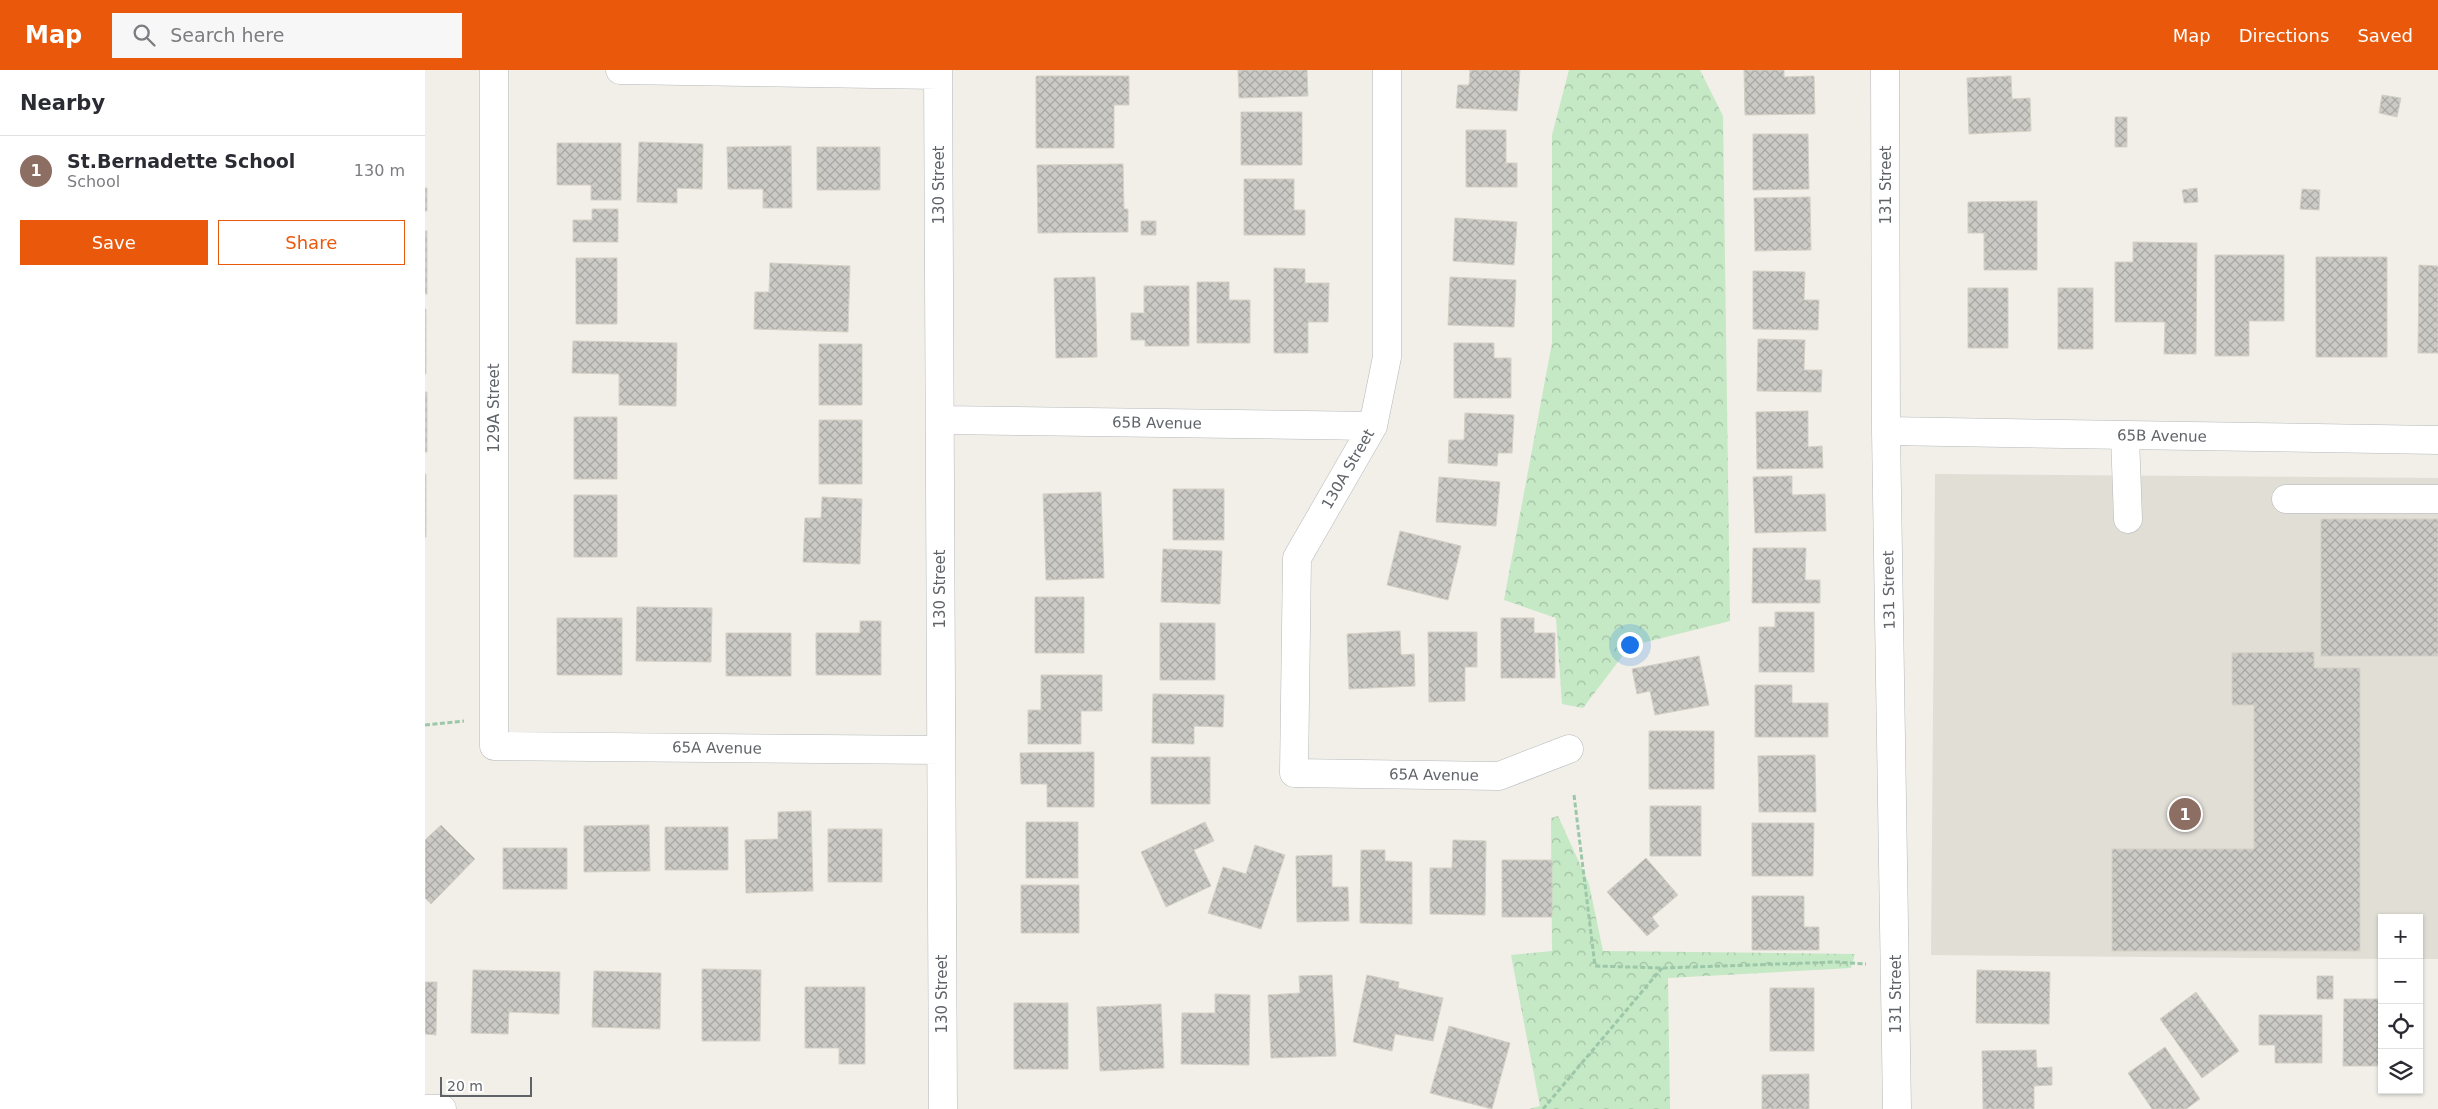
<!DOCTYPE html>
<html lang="en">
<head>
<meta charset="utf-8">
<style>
	body { margin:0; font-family:"DejaVu Sans",sans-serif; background:#f7f7f7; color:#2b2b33 }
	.controls { position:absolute; right:15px; bottom:15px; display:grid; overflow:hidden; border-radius:0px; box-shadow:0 1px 4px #0004 }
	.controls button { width:45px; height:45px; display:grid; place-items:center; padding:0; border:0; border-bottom:1px solid #e1e1e2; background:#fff; color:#2b2b33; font:25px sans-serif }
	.scale { position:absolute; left:15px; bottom:12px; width:92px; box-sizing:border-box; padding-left:5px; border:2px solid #5f6368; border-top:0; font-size:14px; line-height:18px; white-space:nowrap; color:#5f6368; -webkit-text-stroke:4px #fff; paint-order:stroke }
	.you { position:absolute; left:1204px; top:574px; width:18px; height:18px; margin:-12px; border:4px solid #fff; border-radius:50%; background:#1a73e8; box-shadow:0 0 0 8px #1a73e833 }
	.badge { display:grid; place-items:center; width:32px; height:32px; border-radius:50%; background:#ea580c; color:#fff; font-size:16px; font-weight:700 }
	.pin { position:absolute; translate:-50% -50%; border:2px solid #fff; box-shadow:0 1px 5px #0006 }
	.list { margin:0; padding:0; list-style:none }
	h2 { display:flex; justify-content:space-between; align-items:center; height:65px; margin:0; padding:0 20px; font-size:21px }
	h2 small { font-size:16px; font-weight:400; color:#7c7c81 }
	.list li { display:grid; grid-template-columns:32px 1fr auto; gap:15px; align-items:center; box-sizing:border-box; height:70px; padding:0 20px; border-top:1px solid #e1e1e2 }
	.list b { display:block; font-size:19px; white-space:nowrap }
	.list p { margin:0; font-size:16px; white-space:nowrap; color:#7c7c81 }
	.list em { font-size:16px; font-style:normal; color:#7c7c81 }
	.actions { display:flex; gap:10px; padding:15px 20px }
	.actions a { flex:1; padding:11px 0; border:1px solid #ea580c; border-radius:0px; text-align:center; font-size:18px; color:#ea580c }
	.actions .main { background:#ea580c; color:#fff }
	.icon { flex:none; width:28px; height:28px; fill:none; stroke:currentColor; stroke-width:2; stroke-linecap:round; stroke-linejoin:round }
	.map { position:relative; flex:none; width:2013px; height:1039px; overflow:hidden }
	header { display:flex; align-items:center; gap:30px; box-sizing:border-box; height:70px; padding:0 25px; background:#ea580c; color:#fff }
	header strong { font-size:24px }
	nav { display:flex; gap:28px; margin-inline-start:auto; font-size:18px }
	.search { width:350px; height:45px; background:#f7f7f7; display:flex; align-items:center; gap:12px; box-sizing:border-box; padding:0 18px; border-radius:0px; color:#7c7c81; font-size:19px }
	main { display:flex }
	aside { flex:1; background:#fff }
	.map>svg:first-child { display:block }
</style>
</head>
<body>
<header>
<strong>Map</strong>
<div class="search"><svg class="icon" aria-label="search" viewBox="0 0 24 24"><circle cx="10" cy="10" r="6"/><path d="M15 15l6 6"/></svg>Search here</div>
<nav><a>Map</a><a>Directions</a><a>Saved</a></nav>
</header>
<main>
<aside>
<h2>Nearby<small></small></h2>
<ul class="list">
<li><span class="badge" style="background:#8d6e63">1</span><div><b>St.Bernadette School</b><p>School</p></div><em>130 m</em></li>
</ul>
<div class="actions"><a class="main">Save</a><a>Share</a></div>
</aside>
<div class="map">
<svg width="2013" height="1039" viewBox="0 0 2013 1039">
	<defs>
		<pattern id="park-crowns" width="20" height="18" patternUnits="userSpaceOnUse" patternTransform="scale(1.25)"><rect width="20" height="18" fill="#c5e8c5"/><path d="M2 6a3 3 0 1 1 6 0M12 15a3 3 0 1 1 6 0" fill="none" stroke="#a3c0a4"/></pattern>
		<pattern id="building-cross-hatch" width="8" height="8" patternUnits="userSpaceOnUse" patternTransform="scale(1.25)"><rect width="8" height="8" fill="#cccac5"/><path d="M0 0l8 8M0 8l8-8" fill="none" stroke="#a9a8a4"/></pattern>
	</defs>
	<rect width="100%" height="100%" fill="#f1efe8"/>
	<!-- education -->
	<path fill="#e1ded6" d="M 1510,404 L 2013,408 L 2013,889 L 1994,889 L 1994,848 L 1957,848 L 1957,889 L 1506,885 Z"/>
	<!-- park -->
	<path fill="url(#park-crowns)" d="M 1144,0 L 1275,0 L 1298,46 L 1305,551 L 1205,576 L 1158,638 L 1137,634 L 1131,548 L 1079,530 L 1127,273 L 1127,65 Z
		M 1133,746 L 1164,814 L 1178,881 L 1430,884 L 1426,898 L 1243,908 L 1245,1039 L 1104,1039 L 1115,1036 L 1086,885 L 1127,881 L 1126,748 Z"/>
	<!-- building -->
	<path fill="url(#building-cross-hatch)" stroke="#d6d1c6" d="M 813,0 L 882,0 L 883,26 L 814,28 Z
		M 1045,0 L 1095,0 L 1092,41 L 1031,38 L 1033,15 L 1044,15 Z
		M 1319,0 L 1359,0 L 1359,7 L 1389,6 L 1390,44 L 1320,45 Z
		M 611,6 L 704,6 L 704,35 L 689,35 L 689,78 L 611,78 Z
		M 1586,6 L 1587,29 L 1605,28 L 1606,61 L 1544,64 L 1542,8 Z
		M 1957,25 L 1976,28 L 1972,47 L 1954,43 Z
		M 816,42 L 877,42 L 877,95 L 816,95 Z
		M 1690,47 L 1702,47 L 1702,77 L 1690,77 Z
		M 1041,60 L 1081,60 L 1081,93 L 1092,93 L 1092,117 L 1041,117 Z
		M 1328,64 L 1383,64 L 1384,119 L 1328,120 Z
		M 214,72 L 278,74 L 277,119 L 252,118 L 252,133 L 212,132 Z
		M 132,73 L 196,73 L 196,130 L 166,130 L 166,115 L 132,115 Z
		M 366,76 L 367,138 L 338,138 L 338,119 L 303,119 L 302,77 Z
		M 392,77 L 455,77 L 455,120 L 392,120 Z
		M 698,94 L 699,139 L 703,139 L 703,162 L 613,163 L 612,95 Z
		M 819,109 L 869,109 L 869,140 L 880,140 L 880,165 L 819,165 Z
		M 0,118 L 2,118 L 2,141 L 0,141 Z
		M 1772,118 L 1773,132 L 1759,133 L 1757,120 Z
		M 1877,119 L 1895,120 L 1894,140 L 1875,139 Z
		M 1385,127 L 1386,180 L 1330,181 L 1329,128 Z
		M 1612,131 L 1612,200 L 1559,200 L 1559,163 L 1543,163 L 1543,132 Z
		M 167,139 L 193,139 L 193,172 L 148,172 L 148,150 L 167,150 Z
		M 1030,148 L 1092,152 L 1089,195 L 1028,191 Z
		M 716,151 L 731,151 L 731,165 L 716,165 Z
		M 0,161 L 2,161 L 2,224 L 0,224 Z
		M 1708,172 L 1772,173 L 1771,284 L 1739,284 L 1740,252 L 1690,252 L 1690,192 L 1708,192 Z
		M 1790,185 L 1859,185 L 1859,251 L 1824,251 L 1824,286 L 1790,286 Z
		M 1891,187 L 1962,187 L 1962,287 L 1891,287 Z
		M 151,188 L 192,188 L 192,254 L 151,254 Z
		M 345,193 L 425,196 L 423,262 L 329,259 L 330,222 L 344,222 Z
		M 1994,195 L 2013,196 L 2013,283 L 1993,283 Z
		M 849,198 L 880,199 L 880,213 L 904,213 L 903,252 L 883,252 L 883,283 L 849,283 Z
		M 1328,201 L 1380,202 L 1379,230 L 1394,230 L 1393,260 L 1328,259 Z
		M 670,207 L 672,287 L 631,288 L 629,208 Z
		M 1025,207 L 1091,210 L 1089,257 L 1023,255 Z
		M 772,212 L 804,212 L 804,230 L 825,230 L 825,273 L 772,273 Z
		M 719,216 L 764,216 L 764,276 L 720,276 L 720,270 L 706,270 L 706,243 L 719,243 Z
		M 1543,218 L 1583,218 L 1583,278 L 1543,278 Z
		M 1633,218 L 1668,218 L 1668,279 L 1633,279 Z
		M 0,239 L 1,239 L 1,304 L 0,304 Z
		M 1333,269 L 1380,270 L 1379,300 L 1397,300 L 1396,322 L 1332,321 Z
		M 148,271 L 252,273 L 251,336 L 194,335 L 194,304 L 147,303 Z
		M 1029,273 L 1069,273 L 1069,288 L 1086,288 L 1086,328 L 1029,328 Z
		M 394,274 L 437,274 L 437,335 L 394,335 Z
		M 0,322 L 2,322 L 2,382 L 0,382 Z
		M 1383,341 L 1383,377 L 1397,376 L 1398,398 L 1332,399 L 1331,342 Z
		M 1040,343 L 1089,345 L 1087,383 L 1073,383 L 1072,396 L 1023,393 L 1024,370 L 1039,370 Z
		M 149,347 L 192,347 L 192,409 L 149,409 Z
		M 394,350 L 437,350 L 437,414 L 394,414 Z
		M 0,404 L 1,404 L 1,467 L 0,467 Z
		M 1367,406 L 1367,425 L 1400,424 L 1401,461 L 1330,463 L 1328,407 Z
		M 1014,407 L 1075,412 L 1071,456 L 1011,452 Z
		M 748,419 L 799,419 L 799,470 L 748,470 Z
		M 676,422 L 679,508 L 621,510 L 618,424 Z
		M 149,425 L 192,425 L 192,487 L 149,487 Z
		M 397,427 L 437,429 L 435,494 L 378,492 L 380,448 L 396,448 Z
		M 1896,449 L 2013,449 L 2013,586 L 1896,586 Z
		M 975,461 L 1036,476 L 1023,530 L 962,515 Z
		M 1328,478 L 1381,478 L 1380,510 L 1395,510 L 1395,533 L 1327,533 Z
		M 738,479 L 797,481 L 795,534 L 736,532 Z
		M 610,527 L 659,527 L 659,583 L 610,583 Z
		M 212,537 L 287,538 L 286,592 L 211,591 Z
		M 1350,542 L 1389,542 L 1389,602 L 1334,602 L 1334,557 L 1350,557 Z
		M 132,548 L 197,548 L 197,605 L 132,605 Z
		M 1076,548 L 1109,548 L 1109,563 L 1130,563 L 1130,608 L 1076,608 Z
		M 435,551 L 456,551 L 456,605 L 391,605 L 391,563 L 435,563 Z
		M 735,553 L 790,553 L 790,610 L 735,610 Z
		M 975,561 L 976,585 L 989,584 L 990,616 L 924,619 L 922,564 Z
		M 1003,562 L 1052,562 L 1052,597 L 1040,597 L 1040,631 L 1004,632 Z
		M 301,563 L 366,563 L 366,606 L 301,606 Z
		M 1889,582 L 1889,598 L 1935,598 L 1935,881 L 1687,881 L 1687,779 L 1829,779 L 1829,635 L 1807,635 L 1807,583 Z
		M 1274,586 L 1284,635 L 1230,645 L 1225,621 L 1212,624 L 1207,599 Z
		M 616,605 L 677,605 L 677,641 L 656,641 L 656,674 L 603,674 L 603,640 L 616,640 Z
		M 1330,615 L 1367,615 L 1367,633 L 1403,633 L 1403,667 L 1330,667 Z
		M 728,624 L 799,625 L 798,657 L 769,656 L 769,674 L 727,673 Z
		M 1224,661 L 1289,661 L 1289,719 L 1224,719 Z
		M 669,682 L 669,737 L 622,737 L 622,714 L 596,714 L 595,683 Z
		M 1390,685 L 1391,742 L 1334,742 L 1333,686 Z
		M 726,687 L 785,687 L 785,734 L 726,734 Z
		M 1225,736 L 1276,736 L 1276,786 L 1225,786 Z
		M 386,741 L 388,821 L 321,823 L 320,770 L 353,769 L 353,742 Z
		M 601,752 L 653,752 L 653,808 L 601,808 Z
		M 780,752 L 789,771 L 769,780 L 786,816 L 741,837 L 716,782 Z
		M 1327,753 L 1389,753 L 1388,806 L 1327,806 Z
		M 16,755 L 50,789 L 6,834 L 0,828 L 0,770 Z
		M 224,755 L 225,801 L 159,802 L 159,756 Z
		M 240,757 L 303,757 L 303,800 L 240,800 Z
		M 403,759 L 457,759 L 457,812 L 403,812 Z
		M 1028,770 L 1061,771 L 1060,845 L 1005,844 L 1005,798 L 1027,798 Z
		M 830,775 L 860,785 L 836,859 L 783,843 L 798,797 L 821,804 Z
		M 78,778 L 142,778 L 142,819 L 78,819 Z
		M 936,780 L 960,780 L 960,791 L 987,792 L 987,854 L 935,853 Z
		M 907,785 L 907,817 L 923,817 L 924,851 L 872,852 L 871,786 Z
		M 1221,788 L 1253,825 L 1227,847 L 1234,856 L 1222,866 L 1182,822 Z
		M 1077,790 L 1127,790 L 1127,847 L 1077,847 Z
		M 596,815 L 654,815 L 654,863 L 596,863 Z
		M 1327,826 L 1379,826 L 1379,857 L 1394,857 L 1394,880 L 1327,880 Z
		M 277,899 L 336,900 L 335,971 L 277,971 Z
		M 48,900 L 135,902 L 134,944 L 84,942 L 83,964 L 46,963 Z
		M 1552,900 L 1625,902 L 1624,954 L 1551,953 Z
		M 169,901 L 236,903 L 235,959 L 167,957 Z
		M 907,905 L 911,986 L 846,988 L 843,925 L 875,923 L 874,906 Z
		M 942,905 L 974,912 L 973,918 L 1018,928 L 1008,971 L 970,964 L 967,981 L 928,972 Z
		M 1892,906 L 1908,906 L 1908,929 L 1892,929 Z
		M 0,912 L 12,912 L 11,965 L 0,964 Z
		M 380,917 L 440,917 L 440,994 L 414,994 L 414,978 L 380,978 Z
		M 1345,918 L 1389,918 L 1389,981 L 1345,981 Z
		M 1771,922 L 1814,981 L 1777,1008 L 1735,949 Z
		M 790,924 L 825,925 L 824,995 L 756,994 L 757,943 L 790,943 Z
		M 1919,929 L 1957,929 L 1957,996 L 1918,996 Z
		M 589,933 L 643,933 L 643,999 L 589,999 Z
		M 736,934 L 739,998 L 675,1001 L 672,937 Z
		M 1834,945 L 1897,945 L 1897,993 L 1850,993 L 1850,975 L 1834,975 Z
		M 1024,956 L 1085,973 L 1067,1039 L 1005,1023 Z
		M 1740,977 L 1775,1029 L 1761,1039 L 1727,1039 L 1703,1003 Z
		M 1611,980 L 1612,998 L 1627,997 L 1627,1015 L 1609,1016 L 1609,1039 L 1558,1039 L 1557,981 Z
		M 1384,1004 L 1384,1039 L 1337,1039 L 1337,1005 Z"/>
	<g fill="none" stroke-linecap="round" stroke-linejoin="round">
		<defs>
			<path id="minor" d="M 69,0 L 69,676 L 515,680
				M 195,0 L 513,5
				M 513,0 L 518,1039
				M 962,0 L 962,287 L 948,356 L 872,488 L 869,703 L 1074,706 L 1144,679
				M 1460,0 L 1461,361 L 1472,1039
				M 515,350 L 948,356
				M 1461,361 L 2013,370
				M 1700,366 L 1703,449
				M 1861,429 L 2013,429
				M 0,1039 L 17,1039"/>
		</defs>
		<!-- minor casing -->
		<use href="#minor" stroke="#b5b8bc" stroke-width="29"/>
		<!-- path -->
		<path stroke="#9cc7a9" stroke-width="3" stroke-dasharray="5 2.5" stroke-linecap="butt" d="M 0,655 L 39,651
			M 1149,725 L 1170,896 L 1238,898 L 1411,892 L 1441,894
			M 1118,1039 L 1237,898"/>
		<!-- minor -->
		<use href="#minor" stroke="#fff" stroke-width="28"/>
	</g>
	<g text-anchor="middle" stroke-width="4" stroke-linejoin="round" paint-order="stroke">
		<!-- street labels -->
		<g font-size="15" fill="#5f6368" stroke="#fff">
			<text transform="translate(514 115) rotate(-90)" y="5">130 Street</text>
			<text transform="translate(1461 115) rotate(-90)" y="5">131 Street</text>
			<text transform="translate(69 338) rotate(-90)" y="5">129A Street</text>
			<text transform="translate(732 353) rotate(1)" y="5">65B Avenue</text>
			<text transform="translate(1737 366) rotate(1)" y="5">65B Avenue</text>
			<text transform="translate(923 399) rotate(-60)" y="5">130A Street</text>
			<text transform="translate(515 519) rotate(-90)" y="5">130 Street</text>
			<text transform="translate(1464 520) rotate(-91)" y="5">131 Street</text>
			<text transform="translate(292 678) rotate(1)" y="5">65A Avenue</text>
			<text transform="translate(1009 705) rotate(1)" y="5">65A Avenue</text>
			<text transform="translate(517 924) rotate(-90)" y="5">130 Street</text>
			<text transform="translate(1471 924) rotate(-90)" y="5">131 Street</text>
		</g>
	</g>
</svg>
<div class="controls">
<button>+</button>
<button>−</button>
<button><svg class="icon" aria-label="locate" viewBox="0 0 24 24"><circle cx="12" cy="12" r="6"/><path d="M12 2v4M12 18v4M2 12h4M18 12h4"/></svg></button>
<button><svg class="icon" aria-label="layers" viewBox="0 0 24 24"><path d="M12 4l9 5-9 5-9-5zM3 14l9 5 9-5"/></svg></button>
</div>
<div class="scale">20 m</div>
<div class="you"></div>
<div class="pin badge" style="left:1760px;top:744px;background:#8d6e63">1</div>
</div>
</main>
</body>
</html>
